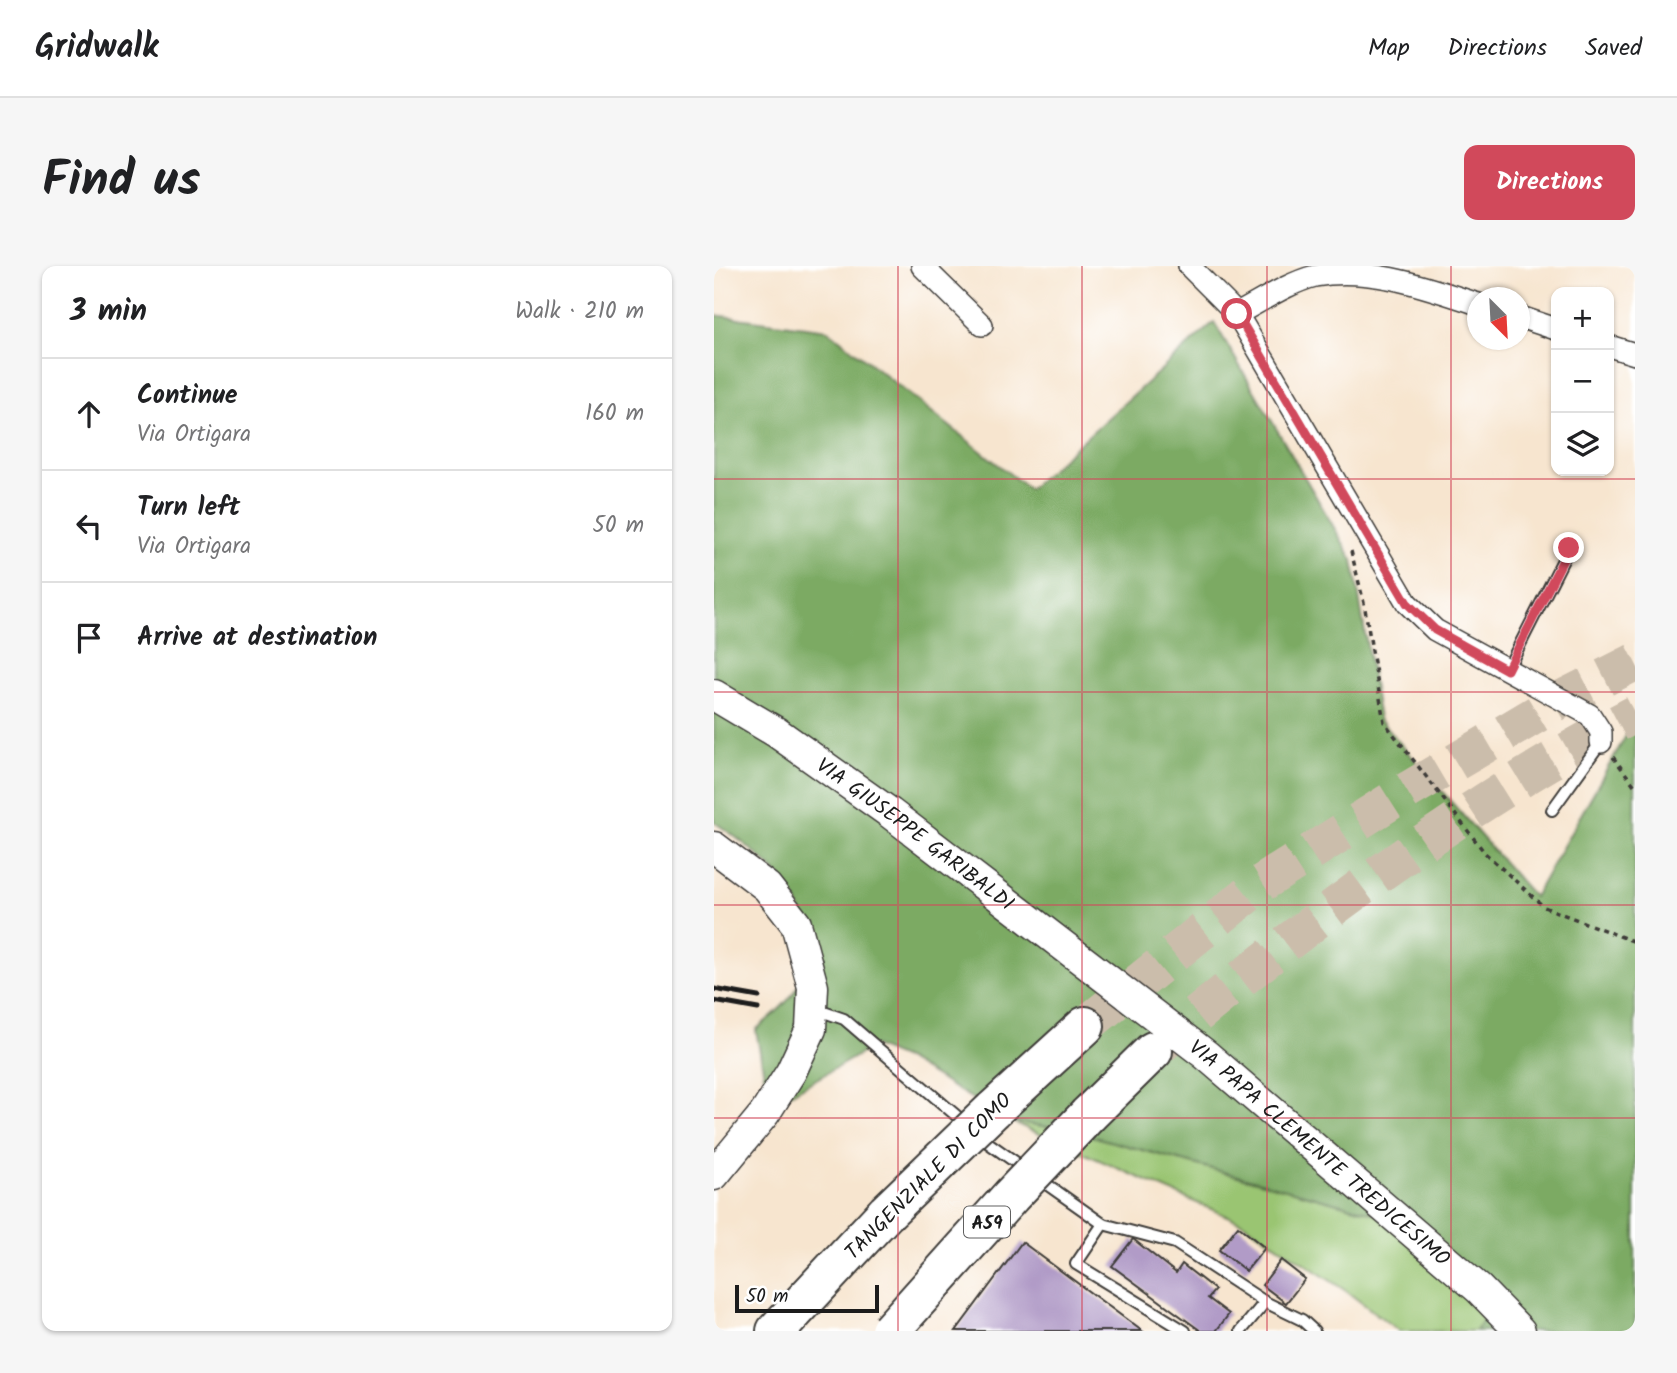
<!DOCTYPE html>
<html lang="en">
<head>
<meta charset="utf-8">
<style>
	body { margin:0; font-family:Kalam,sans-serif; background:#f6f6f6; color:#202124 }
	.controls { position:absolute; right:21px; top:21px; display:grid; overflow:hidden; border-radius:14px; box-shadow:0 2px 5px #0004 }
	.controls button { width:63px; height:63px; display:grid; place-items:center; padding:0; border:0; border-bottom:2px solid #e0e0e0; background:#fff; color:#202124; font:35px sans-serif }
	.compass { position:absolute; left:753px; top:21px; width:63px; height:63px; border-radius:50%; background:#fff; box-shadow:0 2px 5px #0004; rotate:156deg }
	.scale { position:absolute; left:21px; bottom:18px; width:144px; box-sizing:border-box; padding-left:7px; border:4px solid #1c1c1c; border-top:0; font-size:19px; line-height:24px; white-space:nowrap; color:#1c1c1c; -webkit-text-stroke:5px #fff; paint-order:stroke }
	.stop { position:absolute; width:21px; height:21px; margin:-16px; border:5px solid #d1495b; border-radius:50%; background:#fff }
	.stop.end { background:#d1495b; border-color:#fff; box-shadow:0 2px 7px #0008 }
	.list { margin:0; padding:0; list-style:none }
	h2 { display:flex; justify-content:space-between; align-items:center; height:91px; margin:0; padding:0 28px; font-size:30px }
	h2 small { font-size:23px; font-weight:400; color:#757577 }
	.list li { display:grid; grid-template-columns:46px 1fr auto; gap:21px; align-items:center; box-sizing:border-box; height:112px; padding:0 28px; border-top:2px solid #e0e0e0 }
	.list b { display:block; font-size:26px; white-space:nowrap }
	.list p { margin:0; font-size:23px; white-space:nowrap; color:#757577 }
	.list em { font-size:23px; font-style:normal; color:#757577 }
	.icon { flex:none; width:38px; height:38px; fill:none; stroke:currentColor; stroke-width:2; stroke-linecap:round; stroke-linejoin:round }
	.map { position:relative; flex:none; width:921px; height:1065px; overflow:hidden; border-radius:14px }
	header { display:flex; align-items:center; gap:42px; box-sizing:border-box; height:98px; padding:0 35px; background:#fff; border-bottom:2px solid #e0e0e0 }
	header strong { font-size:33px }
	nav { display:flex; gap:38px; margin-inline-start:auto; font-size:24px }
	.intro { display:flex; align-items:center; justify-content:space-between; box-sizing:border-box; height:168px; padding:0 42px }
	h1 { margin:0; font-size:49px }
	.button { padding:18px 32px; border-radius:14px; background:#d1495b; color:#fff; font-size:24px; font-weight:700 }
	main { display:flex; gap:42px; padding:0 42px }
	aside { flex:1; background:#fff; border-radius:14px; box-shadow:0 2px 5px #0004 }
	.map>svg:first-child { display:block }
</style>
</head>
<body>
<header>
<strong>Gridwalk</strong>
<nav><a>Map</a><a>Directions</a><a>Saved</a></nav>
</header>
<div class="intro"><h1>Find us</h1><a class="button">Directions</a></div>
<main>
<aside>
<h2>3 min<small>Walk · 210 m</small></h2>
<ul class="list">
<li><svg class="icon" aria-label="ahead" viewBox="0 0 24 24"><path d="M12 20V5M6 11l6-6 6 6"/></svg><div><b>Continue</b><p>Via Ortigara</p></div><em>160 m</em></li>
<li><svg class="icon" aria-label="left" viewBox="0 0 24 24"><path d="M17 20v-9H6M10 6l-5 5 5 5"/></svg><div><b>Turn left</b><p>Via Ortigara</p></div><em>50 m</em></li>
<li><svg class="icon" aria-label="arrive" viewBox="0 0 24 24"><path d="M6 21V4h12l-3 4 3 4H6"/></svg><div><b>Arrive at destination</b></div></li>
</ul>
</aside>
<div class="map">
<svg width="921" height="1065" viewBox="0 0 921 1065">
	<rect width="100%" height="100%" fill="#fff"/>
	<filter id="ink" filterUnits="userSpaceOnUse"><feTurbulence type="fractalNoise" baseFrequency=".0143" numOctaves="2"/><feDisplacementMap in="SourceGraphic" scale="14" xChannelSelector="R" yChannelSelector="G"/><feConvolveMatrix kernelMatrix="1 2 1 2 8 2 1 2 1" color-interpolation-filters="sRGB"/></filter>
	<filter id="wash" filterUnits="userSpaceOnUse"><feTurbulence type="fractalNoise" baseFrequency=".00686" numOctaves="4" result="noise"/><feDisplacementMap in="SourceGraphic" scale="28" xChannelSelector="R" yChannelSelector="G"/><feGaussianBlur stdDeviation="1.57" result="paint"/><feColorMatrix in="noise" values="0 0 0 0 0 0 0 0 0 0 0 0 0 0 0 0 0 1.4 0 .05"/><feComposite in="paint" operator="in"/></filter>
	<g filter="url(#wash)">
		<rect width="100%" height="100%" fill="#f7e5cf"/>
		<!-- green -->
		<path fill="#9ac572" stroke="#5b7047" stroke-width="2" d="M 296,855 L 355,864 L 664,948 L 779,1039 L 762,1065 L 685,1065 L 632,1025 L 529,957 Z"/>
		<!-- forest -->
		<path fill="#7baa64" stroke="#4c6340" stroke-width="2" d="M 0,49 L 114,64 L 315,223 L 500,56 L 639,294 L 665,453 L 820,631 L 921,454 L 921,1065 L 762,1065 L 779,1040 L 664,948 L 355,864 L 296,855 L 193,794 L 160,780 L 66,834 L 52,820 L 42,764 C 56,751 73,739 83,721 C 122,649 54,592 0,556 Z"/>
		<g id="blocks">
			<!-- building -->
			<path fill="#b19bc7" d="M 524,960 L 551,982 L 532,1005 L 505,984 Z
				M 419,973 L 462,1007 L 468,998 L 501,1024 L 494,1032 L 515,1048 L 502,1065 L 487,1065 L 398,1000 Z
				M 308,976 L 428,1065 L 242,1065 Z
				M 567,994 L 591,1013 L 572,1037 L 548,1019 Z"/>
		</g>
	</g>
	<g filter="url(#ink)">
		<use href="#blocks" fill-opacity="0" stroke="#3d3a37" stroke-width="2"/>
		<g fill="none" stroke-linecap="round" stroke-linejoin="round">
			<!-- highway-tunnel -->
			<path stroke="#cbbdab" stroke-width="38" stroke-dasharray="38 19" stroke-linecap="butt" d="M 371,760 L 545,619 L 691,526 L 850,432 L 921,396
				M 439,785 C 589,660 747,539 921,448"/>
			<defs>
				<path id="lane" d="M 793,404 L 855,282
					M 838,544 L 887,476
					M 101,743 L 130,753 L 273,876 L 389,958
					M 471,1065 L 362,998 L 389,958 L 461,977 L 551,1036 L 588,1054 L 600,1065
					M 527,1065 L 551,1036"/>
				<path id="street" d="M 208,0 L 268,59
					M 475,0 L 523,48 L 693,337 L 721,364 L 876,449 L 887,466 L 887,476
					M 523,48 C 548,35 574,17 601,10 C 656,0 712,21 764,38
					M 806,51 L 842,63
					M 895,80 L 921,88"/>
				<g id="secondary">
					<path id="s1" d="M 0,429 L 62,466 L 176,547 L 492,789 L 765,1023 L 806,1065"/>
					<path d="M 0,581 L 53,621 L 82,658 L 99,721 L 97,763 L 77,806 L 51,847 L 0,909"/>
				</g>
				<path id="highway" d="M 279,844 L 371,760
					M 374,849 L 439,785
					M 62,1065 L 172,947"/>
			</defs>
			<!-- lane casing -->
			<use href="#lane" stroke="#3d3a37" stroke-width="14"/>
			<!-- street casing -->
			<use href="#street" stroke="#3d3a37" stroke-width="24"/>
			<!-- secondary casing -->
			<use href="#secondary" stroke="#3d3a37" stroke-width="33"/>
			<!-- highway casing -->
			<use href="#highway" stroke="#3d3a37" stroke-width="42"/>
			<!-- path -->
			<path stroke="#3d3a37" stroke-width="3.5" stroke-dasharray="5 5" stroke-linecap="butt" d="M 637,285 L 650,337 L 670,456 L 771,587 L 830,641 L 921,676
				M 899,491 L 921,520"/>
			<!-- lane -->
			<use href="#lane" stroke="#fff" stroke-width="10"/>
			<!-- street -->
			<use href="#street" stroke="#fff" stroke-width="21"/>
			<!-- secondary -->
			<use href="#secondary" stroke="#fff" stroke-width="30"/>
			<!-- highway -->
			<use href="#highway" stroke="#fff" stroke-width="38"/>
			<!-- rail -->
			<path stroke="#1c1c1c" stroke-width="5" d="M 0,723 L 45,731
				M 0,735 L 44,743"/>
			<defs>
				<path id="highway-bridge" d="M 172,947 L 279,844
					M 176,1065 L 297,930 L 374,849"/>
			</defs>
			<!-- highway-bridge casing -->
			<use href="#highway-bridge" stroke="#3d3a37" stroke-width="42" stroke-linecap="butt"/>
			<!-- highway-bridge -->
			<use href="#highway-bridge" stroke="#fff" stroke-width="38"/>
		</g>
	</g>
	<g fill="none" stroke-linecap="round" stroke-linejoin="round" filter="url(#ink)">
		<!-- route -->
		<path stroke="#d1495b" stroke-width="9" d="M 523,48 L 693,337 L 721,364 L 793,404 L 855,282"/>
	</g>
	<!-- grid -->
	<path fill="none" stroke="#d1495b" stroke-width="2" stroke-opacity="0.55" d="M 184,0 L 184,1065M 368,0 L 368,1065M 553,0 L 553,1065M 737,0 L 737,1065M 0,213 L 921,213M 0,426 L 921,426M 0,639 L 921,639M 0,852 L 921,852"/>
	<g text-anchor="middle" stroke-width="5" stroke-linejoin="round" paint-order="stroke">
		<!-- shield labels -->
		<rect fill="#fff" stroke="#606060" stroke-width="2" x="250" y="940.5" width="46" height="31" rx="5"/>
		<g font-size="19" font-weight="bold" fill="#1c1c1c">
			<text x="273" y="963">A59</text>
		</g>
		<!-- street labels -->
		<g font-size="21" fill="#1c1c1c" stroke="#fff">
			<text dy="7" stroke="none"><textPath href="#s1" startOffset="245">VIA GIUSEPPE GARIBALDI</textPath></text>
			<text dy="7" stroke="none"><textPath href="#s1" startOffset="760">VIA PAPA CLEMENTE TREDICESIMO</textPath></text>
			<text transform="translate(214 910) rotate(-45)" y="7">TANGENZIALE DI COMO</text>
		</g>
	</g>
</svg>
<div class="controls">
<button>+</button>
<button>−</button>
<button><svg class="icon" aria-label="layers" viewBox="0 0 24 24"><path d="M12 4l9 5-9 5-9-5zM3 14l9 5 9-5"/></svg></button>
</div>
<svg class="compass" viewBox="-18 -18 36 36"><path d="M0-13l5 13h-10z" fill="#e53935"/><path d="M0 13l5-13h-10z" fill="#757577"/></svg>
<div class="scale">50 m</div>
<div class="stop" style="left:523px;top:48px"></div>
<div class="stop end" style="left:855px;top:282px"></div>
</div>
</main>
</body>
</html>
